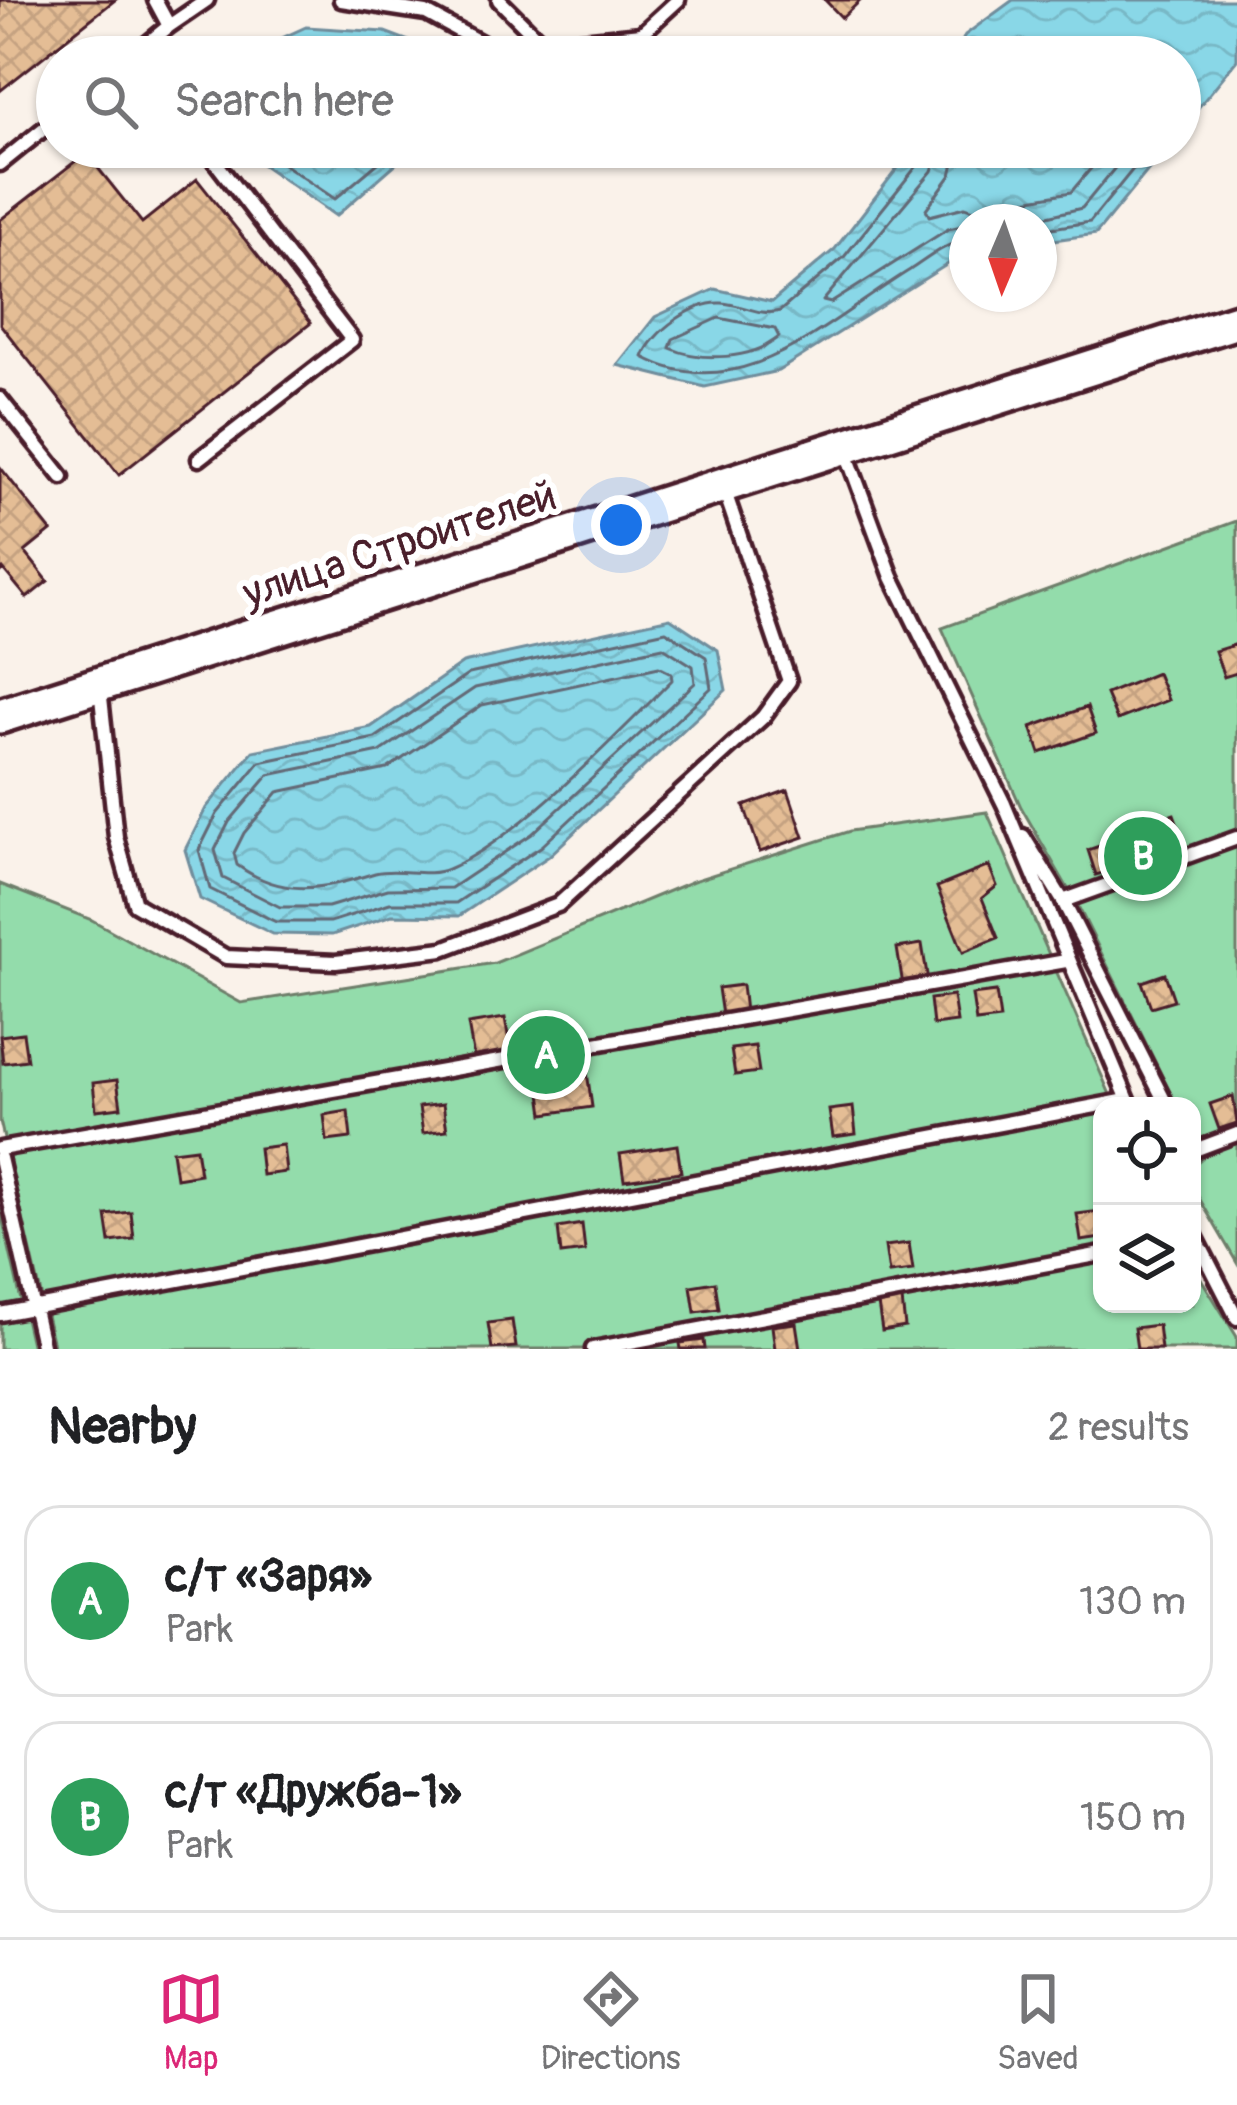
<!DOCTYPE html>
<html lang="en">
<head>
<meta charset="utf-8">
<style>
	body { margin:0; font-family:Pangolin,sans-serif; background:#f6f6f6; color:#202124 }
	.controls { position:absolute; right:36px; bottom:36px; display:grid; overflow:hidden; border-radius:24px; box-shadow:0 3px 9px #0004 }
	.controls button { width:108px; height:108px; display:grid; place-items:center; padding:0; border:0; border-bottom:3px solid #e0e0e0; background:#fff; color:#202124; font:60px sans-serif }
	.compass { position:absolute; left:949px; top:204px; width:108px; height:108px; border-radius:50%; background:#fff; box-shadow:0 3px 9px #0004; rotate:182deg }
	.you { position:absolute; left:621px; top:525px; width:42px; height:42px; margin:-30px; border:9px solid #fff; border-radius:50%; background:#1a73e8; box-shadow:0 0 0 18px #1a73e833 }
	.badge { display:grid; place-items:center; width:78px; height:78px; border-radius:50%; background:#db2777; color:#fff; font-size:39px; font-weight:700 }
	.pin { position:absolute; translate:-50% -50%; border:6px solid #fff; box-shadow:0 3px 12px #0006 }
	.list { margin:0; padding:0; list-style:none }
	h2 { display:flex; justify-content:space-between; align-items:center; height:156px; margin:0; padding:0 48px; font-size:51px }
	h2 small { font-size:39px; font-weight:400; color:#757577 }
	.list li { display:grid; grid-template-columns:78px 1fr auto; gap:36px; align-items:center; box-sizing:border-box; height:192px; margin:0 24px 24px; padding:0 24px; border:3px solid #e0e0e0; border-radius:36px }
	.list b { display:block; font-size:45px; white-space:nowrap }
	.list p { margin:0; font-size:39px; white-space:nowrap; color:#757577 }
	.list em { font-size:39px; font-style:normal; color:#757577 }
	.icon { flex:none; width:66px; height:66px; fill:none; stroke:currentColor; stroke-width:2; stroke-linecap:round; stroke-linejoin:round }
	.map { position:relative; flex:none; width:1237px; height:1349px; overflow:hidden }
	.search { position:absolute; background:#fff; box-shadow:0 3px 9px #0004; left:36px; right:36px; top:36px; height:132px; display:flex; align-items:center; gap:30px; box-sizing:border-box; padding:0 42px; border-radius:66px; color:#757577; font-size:45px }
	.sheet { height:588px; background:#fff }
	nav { display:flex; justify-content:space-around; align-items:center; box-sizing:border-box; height:168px; border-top:3px solid #e0e0e0; background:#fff; font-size:33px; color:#757577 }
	nav a { display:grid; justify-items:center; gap:6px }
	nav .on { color:#db2777 }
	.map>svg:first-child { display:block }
</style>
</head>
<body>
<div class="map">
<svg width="1237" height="1349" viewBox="0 0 1237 1349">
	<defs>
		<pattern id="water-waves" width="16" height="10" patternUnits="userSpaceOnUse" patternTransform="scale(3)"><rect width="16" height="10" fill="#89d7e7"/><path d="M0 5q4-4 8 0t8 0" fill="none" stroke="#78b8c6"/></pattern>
		<pattern id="building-cross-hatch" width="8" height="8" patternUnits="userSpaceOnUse" patternTransform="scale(3)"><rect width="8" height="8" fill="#e4bd95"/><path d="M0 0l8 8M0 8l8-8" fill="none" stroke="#c5a281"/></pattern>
	</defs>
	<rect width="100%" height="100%" fill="#faf2ea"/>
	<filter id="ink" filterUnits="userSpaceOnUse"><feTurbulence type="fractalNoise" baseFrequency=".00833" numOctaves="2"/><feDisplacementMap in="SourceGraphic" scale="24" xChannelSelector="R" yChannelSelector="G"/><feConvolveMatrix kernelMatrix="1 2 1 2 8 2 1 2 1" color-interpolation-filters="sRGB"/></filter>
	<g filter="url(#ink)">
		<!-- green -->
		<path fill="#93dcab" stroke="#6e7e6b" stroke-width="3" d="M 1237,521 L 1237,1263 L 1192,1186 L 1192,1166 L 1202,1158 L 1192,1137 L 1192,1106 L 1177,1106 L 1078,906 L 1021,807 L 942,628 Z
			M 987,812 L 1115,1106 L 1102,1106 L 1102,1304 L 1192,1304 L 1192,1264 L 1237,1337 L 1237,1349 L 54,1349 L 0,1121 L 0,884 L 92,920 L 241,1003 L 495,963 L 693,881 L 850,831 Z
			M 0,1208 L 32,1349 L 0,1349 Z"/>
		<!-- water -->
		<path fill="url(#water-waves)" stroke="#708d9c" stroke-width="3" d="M 1013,0 L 1237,0 L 1237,60 L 1180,130 L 1180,57 L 955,57 L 965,35 Z
			M 306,27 L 385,32 L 451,57 L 240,57 Z
			M 237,147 L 415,147 L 336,216 Z
			M 914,147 L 1167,147 L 1096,234 L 1039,242 L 1039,222 L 967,222 L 967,252 L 778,371 L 705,387 L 617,365 L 655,317 L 715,289 L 772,302 L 835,249 Z
			M 670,618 L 718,650 L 726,690 L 549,856 L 459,916 L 392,915 L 332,935 L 273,934 L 200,899 L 185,850 L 206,808 L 253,751 L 371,727 L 463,663 Z"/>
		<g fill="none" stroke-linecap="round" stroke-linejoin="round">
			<!-- shore -->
			<path stroke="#636976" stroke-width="3" d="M 264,57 C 321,34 363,36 421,57
				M 258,147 L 335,199 L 397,147
				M 924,147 L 920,162 L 844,257 L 780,311 C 760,317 742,304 722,303 C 694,301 652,332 643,357 C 741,410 831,318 910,270 C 927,259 947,242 967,240
				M 940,147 L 932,171 L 823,301 L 831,303 L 948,229 L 967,225
				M 958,147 L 951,175 L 926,209 L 929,216 L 965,207 L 999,219 L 1025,200 L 1071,192 L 1109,147
				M 1022,222 L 1082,208 L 1132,147
				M 1039,230 L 1090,222 L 1151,147
				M 719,318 L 775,329 L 779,337 C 752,360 701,362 670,348 L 673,339 Z
				M 666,631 L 706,657 L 711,688 L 542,846 L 456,903 L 390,903 L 330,922 L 276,922 L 210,889 L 199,850 L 217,814 L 260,762 L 375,738 L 469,674 Z
				M 663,647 L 693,666 L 695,683 L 532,834 L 451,888 L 388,889 L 328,907 L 280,907 L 223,878 L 215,850 L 229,822 L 269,775 L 380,752 L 475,688 Z
				M 659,667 L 671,673 L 672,680 C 617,735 518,839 448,869 C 427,878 398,867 375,873 C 323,889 284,899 237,865 L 234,853 L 244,833 L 278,792 L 387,769 L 482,705 Z"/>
		</g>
		<!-- building -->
		<path fill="url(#building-cross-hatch)" stroke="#4a1f2b" stroke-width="3" d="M 0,0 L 115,0 L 0,91 Z
			M 825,0 L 861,0 L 842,18 Z
			M 86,153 L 142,223 L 197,179 L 311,323 L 119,475 L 0,324 L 0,220 Z
			M 0,467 L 51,531 L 25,552 L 48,581 L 27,598 L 3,569 L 0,572 Z
			M 1237,644 L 1237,673 L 1224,677 L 1215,651 Z
			M 1157,673 L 1168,700 L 1117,720 L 1106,694 Z
			M 1087,707 L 1096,733 L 1040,753 L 1031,727 Z
			M 788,790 L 804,837 L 760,852 L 744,806 Z
			M 1174,814 L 1183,839 L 1160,847 L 1151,821 Z
			M 1111,842 L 1119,868 L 1096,875 L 1088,850 Z
			M 989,866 L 997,886 L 982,898 L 998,938 L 963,952 L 937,887 Z
			M 922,944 L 928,981 L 903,985 L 897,948 Z
			M 1165,974 L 1174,1000 L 1151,1007 L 1142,982 Z
			M 742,985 L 745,1012 L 722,1015 L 718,988 Z
			M 996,992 L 1000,1019 L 976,1022 L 972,995 Z
			M 953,996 L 957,1022 L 933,1025 L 930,999 Z
			M 505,1018 L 511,1052 L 474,1058 L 468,1024 Z
			M 23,1033 L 27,1060 L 3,1063 L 0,1036 Z
			M 755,1046 L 759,1072 L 735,1075 L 731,1049 Z
			M 587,1072 L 592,1107 L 544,1114 L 539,1078 Z
			M 117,1080 L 121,1107 L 96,1110 L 93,1083 Z
			M 1233,1096 L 1237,1123 L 1219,1129 L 1210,1104 Z
			M 443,1104 L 447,1130 L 423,1133 L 419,1107 Z
			M 853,1107 L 856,1134 L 833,1137 L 829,1110 Z
			M 348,1111 L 351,1138 L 327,1141 L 324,1115 Z
			M 283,1145 L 286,1172 L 262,1175 L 259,1148 Z
			M 677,1145 L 681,1172 L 624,1180 L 620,1154 Z
			M 196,1148 L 200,1174 L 176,1178 L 172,1151 Z
			M 1101,1211 L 1102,1238 L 1081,1241 L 1077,1214 Z
			M 131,1212 L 134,1239 L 110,1242 L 106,1215 Z
			M 582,1224 L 585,1251 L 561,1254 L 558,1228 Z
			M 909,1243 L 913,1270 L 889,1273 L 885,1246 Z
			M 715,1282 L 719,1309 L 695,1312 L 691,1286 Z
			M 902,1300 L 905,1327 L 882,1331 L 878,1304 Z
			M 512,1320 L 516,1347 L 492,1349 L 488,1323 Z
			M 796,1323 L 800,1349 L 775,1349 L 772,1326 Z
			M 1158,1325 L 1161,1349 L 1137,1349 L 1134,1328 Z
			M 704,1340 L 705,1349 L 681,1349 L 680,1343 Z"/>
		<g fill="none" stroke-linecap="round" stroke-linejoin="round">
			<defs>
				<path id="lane" d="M 341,0 L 426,13 L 507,57
					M 499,0 L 543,44 L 641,34 L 678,0
					M 169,26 L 207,0
					M 131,57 L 169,26 L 155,0
					M 0,164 L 57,118
					M 0,399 L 62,477
					M 844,447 L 892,577 L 1004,804 L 1130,1105
					M 199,459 L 352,340 L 204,147
					M 100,688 L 116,837 L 135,904 L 226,957 L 336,962 L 443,949 L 558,905 L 763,717 L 789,681 L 724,489
					M 1023,836 L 1063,901 L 1237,838
					M 1063,901 L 1167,1106
					M 0,1149 L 1066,961
					M 1192,1151 L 1237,1134
					M 0,1158 L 43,1349
					M 1192,1230 L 1237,1318
					M 0,1314 L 1127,1100
					M 593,1349 L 1102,1254"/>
				<path id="secondary" d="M 0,716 L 1237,321"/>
			</defs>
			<!-- lane casing -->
			<use href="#lane" stroke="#4a1f2b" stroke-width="21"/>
			<!-- secondary casing -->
			<use href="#secondary" stroke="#4a1f2b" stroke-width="42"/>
			<!-- lane -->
			<use href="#lane" stroke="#fff" stroke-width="12"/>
			<!-- secondary -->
			<use href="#secondary" stroke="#fff" stroke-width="33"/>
		</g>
	</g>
	<g text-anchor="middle" stroke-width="12" stroke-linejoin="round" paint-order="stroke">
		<!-- street labels -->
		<g font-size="42" fill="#4a1f2b" stroke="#fff">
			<text transform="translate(399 543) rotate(-18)" y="15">улица Строителей</text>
		</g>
	</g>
</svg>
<div class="controls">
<button><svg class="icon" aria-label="locate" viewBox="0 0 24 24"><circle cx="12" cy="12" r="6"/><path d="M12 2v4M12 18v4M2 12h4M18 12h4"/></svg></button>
<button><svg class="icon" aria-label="layers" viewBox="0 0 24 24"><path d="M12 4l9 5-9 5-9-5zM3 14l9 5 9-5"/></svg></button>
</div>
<svg class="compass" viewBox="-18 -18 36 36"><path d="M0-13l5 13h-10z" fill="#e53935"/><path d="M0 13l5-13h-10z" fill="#757577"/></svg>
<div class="you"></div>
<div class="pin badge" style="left:546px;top:1055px;background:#2e9e5b">A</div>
<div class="pin badge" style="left:1143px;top:856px;background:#2e9e5b">B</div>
<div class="search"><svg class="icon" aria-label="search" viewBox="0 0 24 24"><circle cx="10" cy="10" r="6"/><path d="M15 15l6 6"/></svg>Search here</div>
</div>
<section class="sheet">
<h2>Nearby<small>2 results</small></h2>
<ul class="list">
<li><span class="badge" style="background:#2e9e5b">A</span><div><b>с/т «Заря»</b><p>Park</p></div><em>130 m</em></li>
<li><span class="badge" style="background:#2e9e5b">B</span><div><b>с/т «Дружба-1»</b><p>Park</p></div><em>150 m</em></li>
</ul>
</section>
<nav>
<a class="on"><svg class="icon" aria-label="map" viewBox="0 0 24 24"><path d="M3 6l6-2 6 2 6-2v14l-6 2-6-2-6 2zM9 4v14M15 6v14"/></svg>Map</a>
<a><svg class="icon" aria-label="directions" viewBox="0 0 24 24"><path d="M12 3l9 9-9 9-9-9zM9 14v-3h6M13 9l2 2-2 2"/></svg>Directions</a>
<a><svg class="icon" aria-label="saved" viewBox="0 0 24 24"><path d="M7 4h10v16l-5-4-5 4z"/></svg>Saved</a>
</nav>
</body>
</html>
